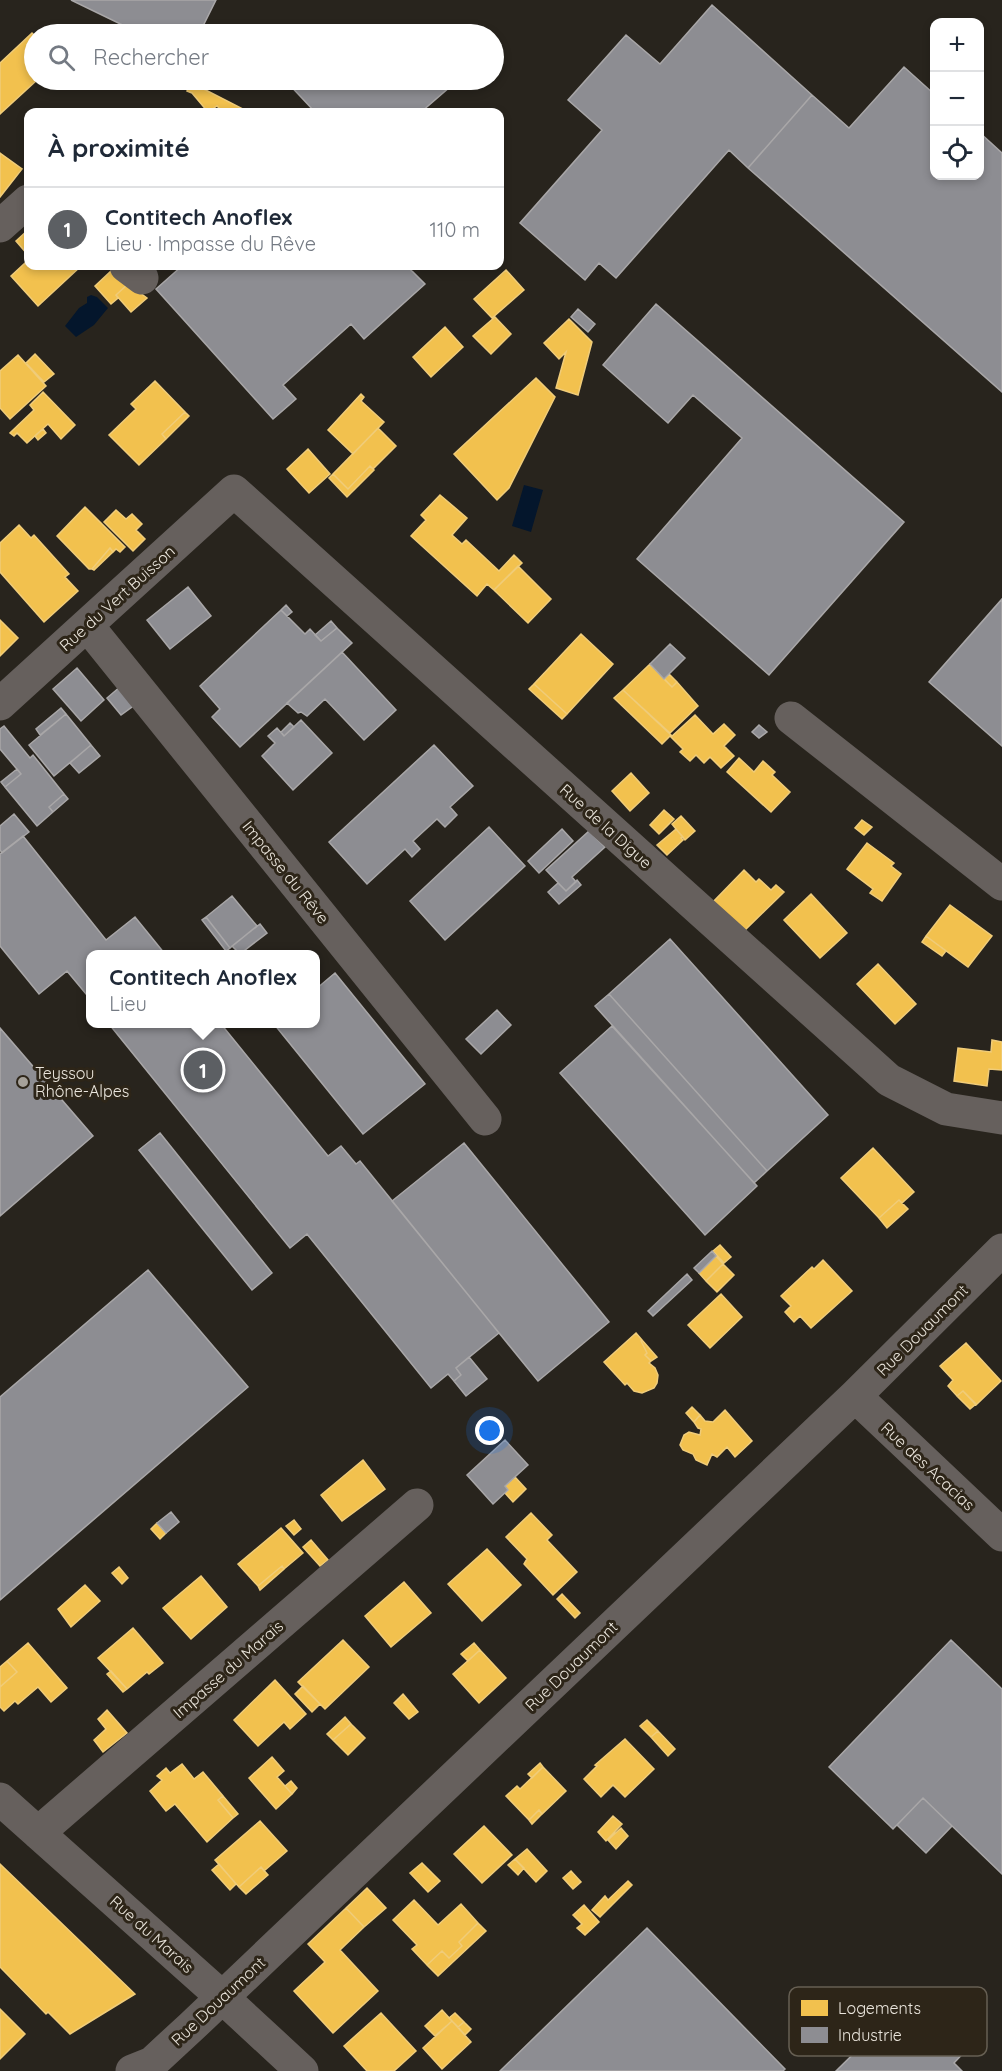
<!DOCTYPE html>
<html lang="fr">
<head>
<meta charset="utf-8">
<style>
	body { margin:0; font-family:Quicksand,sans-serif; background:#f6f6f7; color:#1f2937 }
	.controls { position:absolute; right:18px; top:18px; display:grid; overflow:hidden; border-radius:12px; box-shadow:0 3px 9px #0003 }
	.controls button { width:54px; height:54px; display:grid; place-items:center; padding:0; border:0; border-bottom:2px solid #e0e1e3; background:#fff; color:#1f2937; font:30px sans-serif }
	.you { position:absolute; left:490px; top:1431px; width:21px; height:21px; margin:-15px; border:4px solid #fff; border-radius:50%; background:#1a73e8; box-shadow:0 0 0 9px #1a73e833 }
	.badge { display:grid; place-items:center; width:39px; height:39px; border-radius:50%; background:#5c5f63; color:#fff; font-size:20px; font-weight:700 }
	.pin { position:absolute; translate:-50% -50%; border:3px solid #fff; box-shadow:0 2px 6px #0006 }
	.popup { position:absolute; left:86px; top:950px; width:234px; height:78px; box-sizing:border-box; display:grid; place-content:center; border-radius:12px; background:#fff; filter:drop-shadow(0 2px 4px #0005); font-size:20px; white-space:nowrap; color:#747a83 }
	.popup b { font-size:22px; color:#1f2937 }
	.popup::after { content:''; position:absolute; left:50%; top:100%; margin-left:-12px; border:12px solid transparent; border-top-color:#fff }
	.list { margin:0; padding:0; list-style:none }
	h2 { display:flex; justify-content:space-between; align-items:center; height:78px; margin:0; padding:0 24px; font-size:26px }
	h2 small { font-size:20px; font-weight:400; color:#747a83 }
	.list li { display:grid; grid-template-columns:39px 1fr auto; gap:18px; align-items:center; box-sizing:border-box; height:84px; padding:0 24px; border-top:2px solid #e0e1e3 }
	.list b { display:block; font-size:22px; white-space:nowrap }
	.list p { margin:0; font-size:20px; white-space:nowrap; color:#747a83 }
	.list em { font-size:20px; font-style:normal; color:#747a83 }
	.icon { flex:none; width:33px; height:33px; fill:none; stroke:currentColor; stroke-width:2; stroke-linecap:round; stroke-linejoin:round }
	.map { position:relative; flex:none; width:1002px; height:2071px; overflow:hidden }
	.search { position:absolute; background:#fff; box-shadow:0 3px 9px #0003; left:24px; top:24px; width:480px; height:66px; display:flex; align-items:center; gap:15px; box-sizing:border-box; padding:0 21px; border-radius:33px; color:#747a83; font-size:22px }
	.panel { position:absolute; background:#fff; box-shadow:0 3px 9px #0003; left:24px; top:108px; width:480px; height:162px; border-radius:12px }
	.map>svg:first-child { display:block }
</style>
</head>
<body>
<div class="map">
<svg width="1002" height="2071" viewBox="0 0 1002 2071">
	<rect width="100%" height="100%" fill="#28241d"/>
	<!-- water -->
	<path fill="#04162c" d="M 91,295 L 97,297 L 108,308 L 94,325 L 76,337 L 65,326 L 79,308 L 87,303 L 87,297 Z
		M 524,485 L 543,490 L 531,532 L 512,526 Z"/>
	<!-- homes -->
	<path fill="#f2c14e" stroke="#f0cc79" stroke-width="1.5" d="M 32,33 L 34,35 L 34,80 L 37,80 L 0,114 L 0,63 Z
		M 190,82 L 241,108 L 235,112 L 219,112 L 221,110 L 217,106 L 208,112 L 192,93 L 187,91 Z
		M 0,153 L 22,169 L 0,197 Z
		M 28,230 L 28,255 L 16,241 Z
		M 25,263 L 28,266 L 78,266 L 80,267 L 38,306 L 11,276 Z
		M 506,270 L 524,290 L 492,318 L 474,299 Z
		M 111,271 L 128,284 L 116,295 L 118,298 L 111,304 L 95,286 Z
		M 128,284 L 147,298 L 131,312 L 116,295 Z
		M 495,317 L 511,334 L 491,354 L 473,336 Z
		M 569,319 L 592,342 L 578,395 L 556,388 L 566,352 L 559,359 L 544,343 Z
		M 445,327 L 463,347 L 431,377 L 413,357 Z
		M 35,354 L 54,374 L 44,382 L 26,363 Z
		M 18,355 L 46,386 L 10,419 L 0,408 L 0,371 Z
		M 536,378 L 555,397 L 509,488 L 497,500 L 454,454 Z
		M 155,381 L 185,412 L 162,434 L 166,439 L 139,465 L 109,435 L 136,409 L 131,404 Z
		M 43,392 L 75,425 L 61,439 L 48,424 L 27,443 L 17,433 L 14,436 L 10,433 L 34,410 L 30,405 Z
		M 361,394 L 364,397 L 361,401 L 384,422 L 353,454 L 328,430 Z
		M 185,412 L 189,416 L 166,439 L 162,434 Z
		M 378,428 L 396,446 L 373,469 L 370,466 L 348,489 L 333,474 Z
		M 43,429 L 46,433 L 38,440 L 35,436 Z
		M 308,449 L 330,474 L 309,493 L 287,469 Z
		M 370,466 L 374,470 L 347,497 L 329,478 L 333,474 L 348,489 Z
		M 440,495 L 467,518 L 452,535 L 462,544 L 466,540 L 499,571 L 514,555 L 522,563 L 494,590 L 487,584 L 477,596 L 411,536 L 426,520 L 421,515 Z
		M 85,507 L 125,547 L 120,552 L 116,549 L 113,552 L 110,548 L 92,569 L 89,569 L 57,536 Z
		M 116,510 L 126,519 L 132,514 L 142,524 L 136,530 L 145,539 L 133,551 L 104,522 Z
		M 19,525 L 31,538 L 34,535 L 69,574 L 65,577 L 78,591 L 44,622 L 0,572 L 0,543 Z
		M 110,548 L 113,552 L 94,570 L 92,569 Z
		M 518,566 L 551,599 L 528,623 L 494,590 Z
		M 0,620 L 18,638 L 0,656 Z
		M 581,634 L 613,664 L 567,714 L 534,684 Z
		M 650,664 L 672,687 L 677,682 L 698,706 L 670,733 L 623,690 Z
		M 669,674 L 677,682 L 672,687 L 664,679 Z
		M 534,684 L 567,714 L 562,719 L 529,689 Z
		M 623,690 L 671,735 L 662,744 L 614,698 Z
		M 695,715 L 713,734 L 724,724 L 735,735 L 724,746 L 734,756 L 721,768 L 710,757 L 704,763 L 696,755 L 690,761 L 680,752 L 683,749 L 671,737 Z
		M 739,758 L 754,772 L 763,761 L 775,772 L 772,775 L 790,792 L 771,812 L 727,772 Z
		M 631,773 L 649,793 L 630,811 L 612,791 Z
		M 664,810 L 674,819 L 659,834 L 650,825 Z
		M 681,816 L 695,831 L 685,840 L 672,824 Z
		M 862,820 L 872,827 L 864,835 L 855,828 Z
		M 676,829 L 683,837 L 681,838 L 683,840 L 667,855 L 657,845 Z
		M 867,843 L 894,863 L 891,866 L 901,874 L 882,901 L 870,893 L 873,889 L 847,869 Z
		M 744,870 L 756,882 L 759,879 L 771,890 L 776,885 L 784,892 L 742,933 L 711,904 Z
		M 811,894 L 847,933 L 820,958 L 784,920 Z
		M 950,905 L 992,936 L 968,967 L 926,936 Z
		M 926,936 L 946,951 L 942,956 L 922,942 Z
		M 878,964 L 916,1004 L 895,1024 L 857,984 Z
		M 992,1040 L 1002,1042 L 1002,1070 L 989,1069 L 987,1086 L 954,1081 L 958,1048 L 991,1052 Z
		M 873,1148 L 914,1192 L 902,1203 L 899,1200 L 879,1218 L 841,1178 Z
		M 899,1200 L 908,1209 L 887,1228 L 879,1218 Z
		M 720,1245 L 731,1257 L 724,1263 L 713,1251 Z
		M 716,1256 L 723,1264 L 706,1281 L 699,1273 Z
		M 823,1260 L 852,1291 L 811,1328 L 800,1316 L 794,1322 L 785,1312 L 791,1306 L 781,1296 L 812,1267 L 814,1269 Z
		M 723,1264 L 734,1275 L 717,1292 L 706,1281 Z
		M 721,1294 L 742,1317 L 710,1348 L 688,1325 Z
		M 636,1333 L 642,1340 L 641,1341 L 647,1353 L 645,1355 L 651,1361 L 649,1363 L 655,1368 L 658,1375 L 657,1383 L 654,1388 L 642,1393 L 634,1391 L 627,1383 L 625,1385 L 604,1362 Z
		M 642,1340 L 657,1357 L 651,1361 L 645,1355 L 647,1353 L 641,1341 Z
		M 966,1343 L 1001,1381 L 976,1405 L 963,1391 L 957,1396 L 948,1386 L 953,1380 L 940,1366 Z
		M 963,1391 L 976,1404 L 970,1409 L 957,1396 Z
		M 692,1407 L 700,1415 L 694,1422 L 686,1413 Z
		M 725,1410 L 752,1441 L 735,1457 L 727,1447 L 717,1457 L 712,1454 L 707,1465 L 696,1460 L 693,1454 L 683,1450 L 680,1445 L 684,1435 L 689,1432 L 700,1435 L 701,1429 L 698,1428 L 694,1422 L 700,1415 L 705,1421 L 713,1422 Z
		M 363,1460 L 385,1489 L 342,1521 L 321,1495 Z
		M 515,1477 L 526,1489 L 513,1502 L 505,1493 L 508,1490 L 505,1486 Z
		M 531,1513 L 552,1535 L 547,1540 L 577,1572 L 553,1595 L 524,1564 L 527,1559 L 506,1537 Z
		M 294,1520 L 301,1529 L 294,1535 L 286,1526 Z
		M 157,1523 L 166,1533 L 160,1539 L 151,1529 Z
		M 281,1528 L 303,1553 L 284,1569 L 282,1566 L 258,1586 L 238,1564 Z
		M 311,1540 L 328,1560 L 320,1566 L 303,1547 Z
		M 487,1549 L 521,1585 L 482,1621 L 448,1584 Z
		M 282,1566 L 284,1569 L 260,1590 L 258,1586 Z
		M 119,1567 L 128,1578 L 122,1584 L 112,1573 Z
		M 201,1576 L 227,1607 L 191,1639 L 163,1608 Z
		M 404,1582 L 431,1613 L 391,1647 L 365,1616 Z
		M 85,1585 L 100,1601 L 71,1627 L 58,1609 Z
		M 562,1594 L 580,1613 L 575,1618 L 557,1599 Z
		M 133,1628 L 163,1663 L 149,1674 L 147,1672 L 127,1689 L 98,1658 Z
		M 343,1640 L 369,1667 L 325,1709 L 298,1682 Z
		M 28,1643 L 67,1688 L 51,1702 L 38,1687 L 18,1704 L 15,1701 L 4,1711 L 0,1707 L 0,1687 L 17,1672 L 7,1661 Z
		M 474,1643 L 480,1650 L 468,1661 L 461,1654 Z
		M 480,1650 L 506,1678 L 479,1703 L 453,1674 Z
		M 7,1661 L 17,1672 L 0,1687 L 0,1667 Z
		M 111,1671 L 127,1689 L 123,1692 L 107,1674 Z
		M 275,1680 L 306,1714 L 290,1729 L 284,1722 L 258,1746 L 234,1720 Z
		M 303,1686 L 320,1704 L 312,1712 L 295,1694 Z
		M 403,1694 L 418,1712 L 409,1719 L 394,1703 Z
		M 107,1710 L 127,1733 L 103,1752 L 94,1740 L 106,1729 L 98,1719 Z
		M 345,1717 L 351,1724 L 333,1740 L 327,1734 Z
		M 647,1720 L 658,1731 L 651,1737 L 640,1726 Z
		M 351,1724 L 365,1738 L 348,1755 L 333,1740 Z
		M 658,1731 L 675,1749 L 668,1756 L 651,1737 Z
		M 625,1739 L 654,1769 L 625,1797 L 613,1785 L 601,1797 L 584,1779 L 597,1766 L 595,1765 Z
		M 272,1757 L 284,1771 L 277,1777 L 292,1794 L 276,1809 L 249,1778 Z
		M 540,1763 L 543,1767 L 532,1778 L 528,1774 Z
		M 182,1764 L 194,1779 L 203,1772 L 223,1796 L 218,1800 L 233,1818 L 207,1842 L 175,1804 L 166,1811 L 150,1791 L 162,1780 L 157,1776 L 166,1768 L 170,1773 Z
		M 543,1767 L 566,1791 L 542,1814 L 539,1810 L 529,1820 L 506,1796 L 517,1786 L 520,1789 Z
		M 291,1781 L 297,1788 L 292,1794 L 285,1786 Z
		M 223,1796 L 238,1814 L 233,1818 L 218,1800 Z
		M 539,1810 L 542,1814 L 532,1824 L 529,1820 Z
		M 613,1816 L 622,1824 L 606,1841 L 598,1832 Z
		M 260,1821 L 287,1851 L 264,1871 L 261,1867 L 239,1887 L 215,1860 Z
		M 484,1826 L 512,1855 L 482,1883 L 454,1854 Z
		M 621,1828 L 628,1836 L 616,1849 L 608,1840 Z
		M 527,1849 L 547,1871 L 536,1882 L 515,1859 Z
		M 515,1859 L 524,1868 L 518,1875 L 508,1865 Z
		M 422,1863 L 440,1881 L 428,1892 L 410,1873 Z
		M 0,1864 L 135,1994 L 70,2034 L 48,2012 L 46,2014 L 0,1967 Z
		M 219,1864 L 236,1884 L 230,1890 L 212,1870 Z
		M 261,1867 L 268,1875 L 246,1894 L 239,1887 Z
		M 571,1871 L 581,1882 L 573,1889 L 563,1878 Z
		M 628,1881 L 632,1885 L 600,1917 L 592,1910 L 605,1896 L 608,1900 Z
		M 367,1888 L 386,1908 L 364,1927 L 346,1908 Z
		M 414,1900 L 438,1925 L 461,1904 L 478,1923 L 459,1942 L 462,1946 L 449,1958 L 442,1951 L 427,1965 L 412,1949 L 417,1945 L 393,1920 Z
		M 584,1905 L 599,1922 L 585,1935 L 577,1928 L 582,1924 L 573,1915 Z
		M 346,1908 L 364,1927 L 340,1950 L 378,1991 L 333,2033 L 294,1991 L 325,1962 L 308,1944 Z
		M 478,1923 L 486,1931 L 438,1976 L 427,1965 L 442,1951 L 449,1958 L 462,1946 L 459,1942 Z
		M 0,2009 L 25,2034 L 0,2059 Z
		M 442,2010 L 452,2021 L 435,2036 L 425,2026 Z
		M 381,2013 L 416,2051 L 394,2071 L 367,2071 L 344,2046 Z
		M 455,2013 L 464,2022 L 458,2027 L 449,2018 Z
		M 452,2021 L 471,2042 L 442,2069 L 423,2048 Z
		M 464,2022 L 471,2029 L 465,2035 L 458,2027 Z"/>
	<!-- industry -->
	<path fill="#8d8d92" stroke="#a9a7a8" stroke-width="1.5" d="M 71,0 L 216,0 L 199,34 L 141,34 Z
		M 712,5 L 812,95 L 748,168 L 729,150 L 616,278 L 599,263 L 585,280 L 520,223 L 602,130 L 568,100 L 626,35 L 660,64 Z
		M 904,67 L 934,94 L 934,176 L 980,176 L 980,133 L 1002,153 L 1002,392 L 748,168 L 812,95 L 849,128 Z
		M 285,80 L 357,80 L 359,82 L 362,80 L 382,80 L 385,83 L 389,80 L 458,80 L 421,112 L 315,112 Z
		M 182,266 L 416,266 L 411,270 L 425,284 L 364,339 L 351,324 L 283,385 L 296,399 L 273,419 L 156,289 Z
		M 656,304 L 904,522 L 769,675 L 637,559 L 742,438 L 693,395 L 668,423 L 603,365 Z
		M 578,309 L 595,324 L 588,332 L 571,317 Z
		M 188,587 L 211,616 L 170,649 L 147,620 Z
		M 1002,599 L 1002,746 L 929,682 Z
		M 286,605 L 292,612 L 287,616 L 281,610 Z
		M 281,610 L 305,634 L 310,629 L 321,641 L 337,628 L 352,643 L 240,747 L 212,717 L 220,709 L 200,686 Z
		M 331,621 L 337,628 L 321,641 L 315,635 Z
		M 670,644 L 685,658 L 664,679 L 650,664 Z
		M 342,652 L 396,710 L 364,740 L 325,699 L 307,716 L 301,712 L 298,713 L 287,703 Z
		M 77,668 L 104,700 L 81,721 L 53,689 Z
		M 121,686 L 136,704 L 121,715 L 107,698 Z
		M 61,708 L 66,714 L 40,735 L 36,729 Z
		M 66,714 L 91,745 L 54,776 L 29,745 Z
		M 301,720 L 332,753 L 293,790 L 262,756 L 275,743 L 268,736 L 277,728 L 284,736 Z
		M 290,723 L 294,727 L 284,736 L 281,732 Z
		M 759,725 L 767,732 L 759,738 L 752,732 Z
		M 4,726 L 30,758 L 33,755 L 64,794 L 49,807 L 53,812 L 37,826 L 5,787 L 21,774 L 0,749 L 0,729 Z
		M 91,745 L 100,756 L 79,773 L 70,763 Z
		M 434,745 L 473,786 L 450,807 L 457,815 L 445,827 L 437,819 L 413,841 L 420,849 L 412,857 L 405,849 L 367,884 L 329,842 Z
		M 17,769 L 21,774 L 5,787 L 1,782 Z
		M 64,794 L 68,799 L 53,812 L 49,807 Z
		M 14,814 L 29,832 L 2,853 L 0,850 L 0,826 Z
		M 489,827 L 525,866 L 445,940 L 410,901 Z
		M 562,829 L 573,841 L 539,873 L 528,861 Z
		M 589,831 L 605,847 L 572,877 L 576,882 L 566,891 L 546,870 Z
		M 23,836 L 106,940 L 135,917 L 165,954 L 91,954 L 91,1000 L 67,971 L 39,994 L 0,946 L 0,854 Z
		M 577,880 L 581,885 L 559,904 L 548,892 L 558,883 L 566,891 Z
		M 232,896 L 257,926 L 230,948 L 206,917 Z
		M 206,917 L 230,948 L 226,951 L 202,920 Z
		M 260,924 L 267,933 L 240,954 L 232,946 Z
		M 670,939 L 828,1115 L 767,1171 L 609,994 Z
		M 335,973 L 425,1084 L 363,1134 L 274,1024 L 316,1024 L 316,989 Z
		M 609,994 L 767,1171 L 754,1183 L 595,1006 Z
		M 497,1010 L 511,1025 L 481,1054 L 466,1039 Z
		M 109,1024 L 221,1024 L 328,1156 L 341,1146 L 356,1164 L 360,1161 L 499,1333 L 456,1368 L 461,1375 L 454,1381 L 448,1374 L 431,1388 L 307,1234 L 290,1248 Z
		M 612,1026 L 757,1186 L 705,1235 L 560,1073 Z
		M 0,1028 L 93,1136 L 0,1216 Z
		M 160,1133 L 272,1273 L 252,1290 L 139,1150 Z
		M 464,1143 L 609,1322 L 538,1381 L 392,1201 Z
		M 712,1251 L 716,1256 L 699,1273 L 694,1268 Z
		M 148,1270 L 248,1387 L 0,1600 L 0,1397 Z
		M 687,1274 L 692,1280 L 653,1316 L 648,1311 Z
		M 469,1357 L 487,1379 L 466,1396 L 454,1381 L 461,1375 L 456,1368 Z
		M 505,1440 L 528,1465 L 505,1486 L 508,1490 L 493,1504 L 467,1475 Z
		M 171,1512 L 179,1522 L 166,1533 L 157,1523 Z
		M 951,1640 L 1002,1689 L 1002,1874 L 923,1798 L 893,1829 L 829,1767 Z
		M 923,1798 L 952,1826 L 926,1853 L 897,1825 Z
		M 647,1928 L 785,2069 L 783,2071 L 500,2071 Z
		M 900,2008 L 934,2043 L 953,2024 L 972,2044 L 954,2063 L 962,2071 L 836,2071 Z"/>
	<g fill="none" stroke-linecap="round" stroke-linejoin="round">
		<!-- minor -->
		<path stroke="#66605d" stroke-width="33" d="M 0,226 L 28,201
			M 126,266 L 142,278
			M 87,625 L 485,1119
			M 0,704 L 234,491 L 889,1080 L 946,1109 L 1002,1118
			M 791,718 L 1002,884
			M 855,1396 L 1002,1535
			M 0,1799 L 222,1997 L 302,2071
			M 38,1833 L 417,1505
			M 132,2071 L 152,2063 L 191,2027 L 855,1396 L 1002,1250"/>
	</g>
	<!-- markers -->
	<circle fill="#a6a199" stroke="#2d2518" stroke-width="2" cx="23" cy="1082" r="6"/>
	<g text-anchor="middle" stroke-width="6" stroke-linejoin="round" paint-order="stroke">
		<!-- street labels -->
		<g font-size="16" fill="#eae5dc" stroke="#2d2518">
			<text transform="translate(117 598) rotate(-42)" y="6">Rue du Vert Buisson</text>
			<text transform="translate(606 826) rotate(42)" y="6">Rue de la Digue</text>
			<text transform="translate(286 872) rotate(51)" y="6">Impasse du Rêve</text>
			<text transform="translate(922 1330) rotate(-45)" y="6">Rue Douaumont</text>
			<text transform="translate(928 1466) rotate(43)" y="6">Rue des Acacias</text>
			<text transform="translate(571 1666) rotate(-44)" y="6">Rue Douaumont</text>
			<text transform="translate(228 1669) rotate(-41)" y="6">Impasse du Marais</text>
			<text transform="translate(152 1934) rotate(42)" y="6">Rue du Marais</text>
			<text transform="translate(218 2001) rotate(-43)" y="6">Rue Douaumont</text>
		</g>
		<!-- poi labels -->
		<g font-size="16" fill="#eae5dc" stroke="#2d2518" text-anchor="start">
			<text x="35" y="1079">Teyssou<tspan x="35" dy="18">Rhône-Alpes</tspan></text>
		</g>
	</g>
	<!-- legend -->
	<rect x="789" y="1987" width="198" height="69" rx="9" fill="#2d2518" stroke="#665f53" stroke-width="1.5"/>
	<rect x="801" y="2000" width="27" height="16" fill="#f2c14e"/>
	<rect x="801" y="2027" width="27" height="16" fill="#8d8d92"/>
	<g font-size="16" fill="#eae5dc">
		<text x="838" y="2014">Logements</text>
		<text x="838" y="2041">Industrie</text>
	</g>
</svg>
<div class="controls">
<button>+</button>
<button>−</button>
<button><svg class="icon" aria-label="locate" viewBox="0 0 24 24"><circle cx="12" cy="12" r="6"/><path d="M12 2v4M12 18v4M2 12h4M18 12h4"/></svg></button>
</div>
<div class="you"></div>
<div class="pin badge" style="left:203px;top:1070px">1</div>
<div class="popup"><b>Contitech Anoflex</b>Lieu</div>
<div class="search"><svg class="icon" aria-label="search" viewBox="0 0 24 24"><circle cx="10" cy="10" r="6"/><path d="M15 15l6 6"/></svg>Rechercher</div>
<section class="panel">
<h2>À proximité<small></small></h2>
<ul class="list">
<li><span class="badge">1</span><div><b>Contitech Anoflex</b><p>Lieu · Impasse du Rêve</p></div><em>110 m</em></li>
</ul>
</section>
</div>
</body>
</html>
